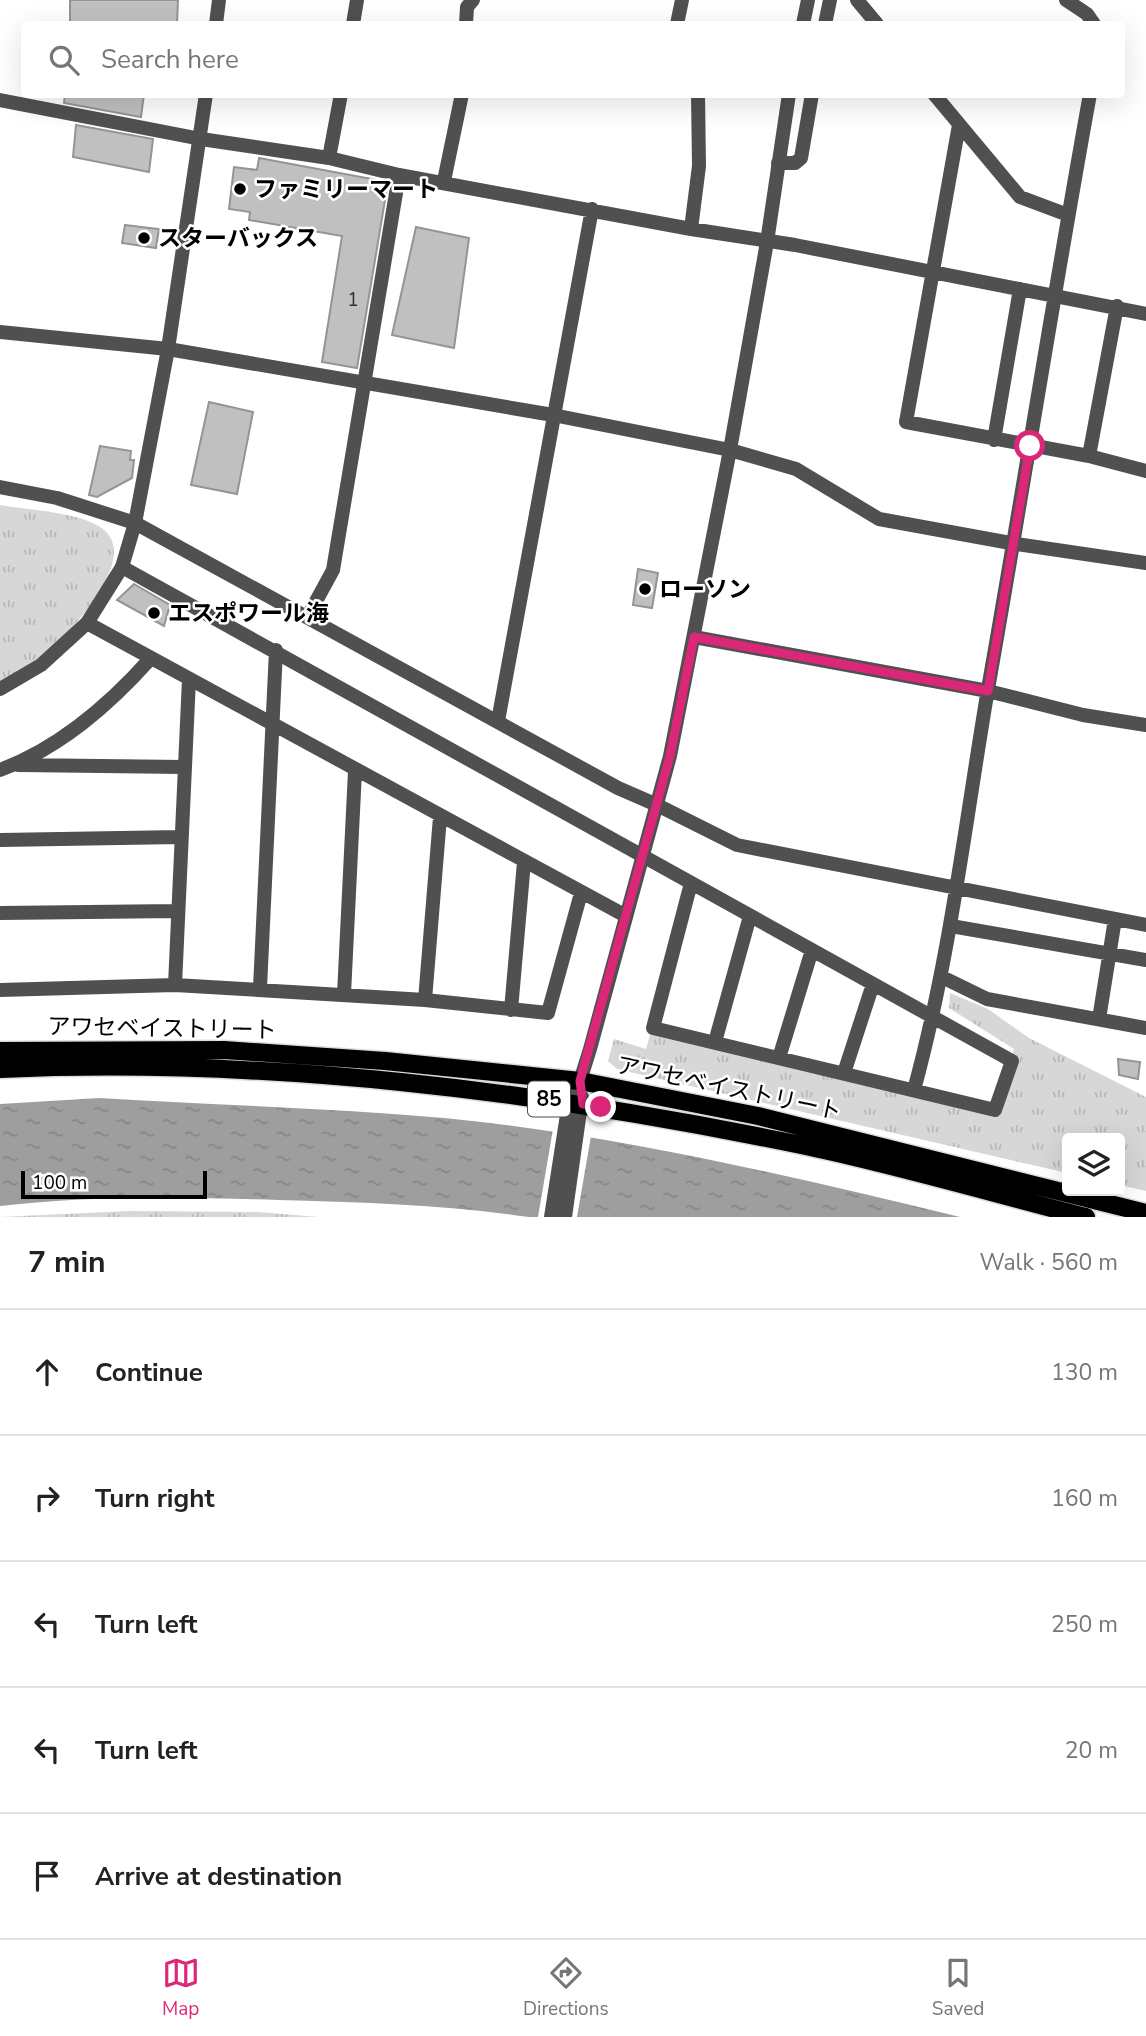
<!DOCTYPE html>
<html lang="en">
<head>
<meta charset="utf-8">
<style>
	body { margin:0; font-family:"Nunito Sans","Noto Sans JP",sans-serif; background:#f6f6f6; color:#222 }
	.controls { position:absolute; right:21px; bottom:21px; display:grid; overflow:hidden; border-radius:7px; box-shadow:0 7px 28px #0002 }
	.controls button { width:63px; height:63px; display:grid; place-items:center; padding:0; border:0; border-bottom:2px solid #e0e0e0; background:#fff; color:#222; font:35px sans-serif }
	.scale { position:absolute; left:21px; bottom:18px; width:186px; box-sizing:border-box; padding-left:7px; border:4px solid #000; border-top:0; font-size:19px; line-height:24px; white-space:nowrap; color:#000; -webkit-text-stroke:5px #fff; paint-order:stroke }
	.stop { position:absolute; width:21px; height:21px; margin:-16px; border:5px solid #db2777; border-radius:50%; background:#fff }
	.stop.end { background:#db2777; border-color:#fff; box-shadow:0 2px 7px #0008 }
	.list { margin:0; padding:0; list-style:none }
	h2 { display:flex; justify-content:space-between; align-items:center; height:91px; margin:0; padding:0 28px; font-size:30px }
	h2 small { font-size:23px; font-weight:400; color:#767676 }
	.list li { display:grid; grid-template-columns:46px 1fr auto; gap:21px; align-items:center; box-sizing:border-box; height:126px; padding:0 28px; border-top:2px solid #e0e0e0 }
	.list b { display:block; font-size:26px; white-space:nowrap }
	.list em { font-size:23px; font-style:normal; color:#767676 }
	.icon { flex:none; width:38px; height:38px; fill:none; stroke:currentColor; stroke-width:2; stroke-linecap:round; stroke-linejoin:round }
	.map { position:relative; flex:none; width:1146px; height:1217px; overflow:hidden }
	.search { position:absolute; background:#fff; box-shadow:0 7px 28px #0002; left:21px; right:21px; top:21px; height:77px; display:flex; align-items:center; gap:18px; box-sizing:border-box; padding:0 24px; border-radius:7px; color:#767676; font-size:26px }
	.sheet { height:721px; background:#fff }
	nav { display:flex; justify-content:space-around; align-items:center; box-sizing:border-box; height:98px; border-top:2px solid #e0e0e0; background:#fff; font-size:19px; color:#767676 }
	nav a { display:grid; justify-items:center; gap:4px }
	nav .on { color:#db2777 }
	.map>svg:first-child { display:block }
</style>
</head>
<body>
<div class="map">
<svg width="1146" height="1217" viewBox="0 0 1146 1217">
	<defs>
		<pattern id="grass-tufts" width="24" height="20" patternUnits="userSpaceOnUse" patternTransform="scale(1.75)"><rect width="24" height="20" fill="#d7d7d7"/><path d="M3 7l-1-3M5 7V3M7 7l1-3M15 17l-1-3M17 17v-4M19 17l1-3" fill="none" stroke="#b7b7b7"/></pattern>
		<pattern id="water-ripples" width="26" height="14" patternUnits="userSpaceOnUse" patternTransform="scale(1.75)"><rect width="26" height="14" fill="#9e9e9e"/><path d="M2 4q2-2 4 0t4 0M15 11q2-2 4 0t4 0" fill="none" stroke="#868686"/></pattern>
	</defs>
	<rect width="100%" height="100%" fill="#fff"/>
	<!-- grass -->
	<path fill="url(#grass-tufts)" d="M 0,505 C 27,510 78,512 100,527 C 146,556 65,638 41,659 C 29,669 13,676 0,685 Z
		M 950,993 L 988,1009 L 1029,1038 L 1146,1097 L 1146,1191 L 1120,1185 L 1120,1138 L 1067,1138 L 1067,1173 L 617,1069 L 608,1061 L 614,1039 L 646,1049 L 652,1028 L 993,1111 L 1014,1049 L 949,1008 Z
		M 127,1211 L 258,1212 L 319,1217 L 1,1217 Z"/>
	<!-- water -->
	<path fill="url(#water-ripples)" d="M 99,1098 C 214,1105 329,1108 444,1118 C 618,1135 790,1176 960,1217 L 529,1217 C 446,1205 362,1202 278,1200 C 186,1197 91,1195 0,1206 L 0,1104 Z"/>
	<!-- pier -->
	<path fill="#fff" d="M 553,1129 L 591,1136 L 577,1217 L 538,1217 Z"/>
	<!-- building -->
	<path fill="#c0c0c0" stroke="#949494" stroke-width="2" d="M 70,0 L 178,0 L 177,24 L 70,24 Z
		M 65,94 L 144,94 L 141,117 L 64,103 Z
		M 76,125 L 153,139 L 149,172 L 73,157 Z
		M 259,158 L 388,182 L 357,368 L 322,362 L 342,236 L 249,220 L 250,212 L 229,209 L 234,167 L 257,170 Z
		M 125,225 L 159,229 L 156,248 L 122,243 Z
		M 416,227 L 469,238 L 454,348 L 392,335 Z
		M 209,402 L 253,412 L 237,494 L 191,485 Z
		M 100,446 L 131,451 L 130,460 L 134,460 L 132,478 L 97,497 L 89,495 Z
		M 638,569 L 658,573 L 652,608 L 633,605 Z
		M 134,584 L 170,605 L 164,626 L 117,600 Z
		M 1118,1059 L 1140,1062 L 1138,1079 L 1119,1075 Z"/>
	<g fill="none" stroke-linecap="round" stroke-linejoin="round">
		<defs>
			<path id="primary" d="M 0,1051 L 224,1050 L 385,1061 L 580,1081 L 758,1116 L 1146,1213
				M 0,1069 C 269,1057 539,1091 801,1145 C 897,1165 991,1193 1086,1217"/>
		</defs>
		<!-- primary casing -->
		<use href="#primary" stroke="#dbdbdb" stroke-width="21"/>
		<!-- minor -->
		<path stroke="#505050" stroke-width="14" d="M 857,0 L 877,24
			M 1066,0 L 1087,14 L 1094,24
			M 353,24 L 357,0
			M 466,24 L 467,7 L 473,0
			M 677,24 L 682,0
			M 825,24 L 830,0
			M 934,94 L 1020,197 L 1068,215
			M 0,100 L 201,139 L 329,158 L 399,175 L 691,229 L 795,245 L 1146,314
			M 959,125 L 906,422 L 1089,456 L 1146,471
			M 329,158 L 341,94
			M 778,163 L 795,163 L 801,158 L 812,94
			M 444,181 L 462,94
			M 691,229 L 699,166 L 698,94
			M 0,332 L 168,349
			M 994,440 L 1020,289
			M 1089,456 L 1117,306
			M 122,567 L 1012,1061 L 995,1110 L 653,1028 L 691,883
			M 308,616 L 333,570 L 399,175
			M 87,623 L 626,916
			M 694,637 L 988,691 L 1083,715 L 1146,725
			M 498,721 L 592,209
			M 18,765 L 184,767
			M 0,770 C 60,748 109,705 151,658
			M 657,805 L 737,845 L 1146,925
			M 0,840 L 180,837
			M 0,913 L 177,911
			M 951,926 L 1146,960
			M 942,977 L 987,999 L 1146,1028
			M 175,985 L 189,679
			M 260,988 L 276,650
			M 0,990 L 175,985 L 425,1000 L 548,1013 L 581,893
			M 344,994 L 355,771
			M 425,1000 L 440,817
			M 511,1010 L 524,862
			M 1099,1019 L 1115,919
			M 715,1042 L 750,916
			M 779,1058 L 812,950
			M 844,1073 L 873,984
			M 914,1090 C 950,958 965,824 988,689 C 1023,491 1054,292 1090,94"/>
		<!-- tertiary -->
		<path stroke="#505050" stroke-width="14" d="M 216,24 L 219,0
			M 803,24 L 808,0
			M 168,349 L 553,415 L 730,450 L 796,469 L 879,519 L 1016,544 L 1146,563
			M 0,487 L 57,498 L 135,523 L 618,788 L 657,805
			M 0,689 L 41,665 L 87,623 L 122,567 L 135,523 L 168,349 L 206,94
			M 551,1217 L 569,1102 L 580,1081 L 590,1049 L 670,756 L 730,450 L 767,242 L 789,94
			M 565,1217 L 582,1097"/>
		<!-- primary -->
		<use href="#primary" stroke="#000" stroke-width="18"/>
	</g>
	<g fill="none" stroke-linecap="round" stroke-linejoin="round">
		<!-- route -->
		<path stroke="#db2777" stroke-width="9" d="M 601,1107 L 583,1104 L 580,1081 L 670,756 L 694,637 L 988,691 L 1030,446"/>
	</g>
	<!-- markers -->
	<g fill="#000" stroke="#fff" stroke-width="2.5">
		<circle cx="240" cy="189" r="7"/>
		<circle cx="144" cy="238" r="7"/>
		<circle cx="645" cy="589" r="7"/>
		<circle cx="154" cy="613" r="7"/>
	</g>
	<g text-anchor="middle" stroke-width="5" stroke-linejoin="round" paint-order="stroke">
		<!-- number labels -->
		<g font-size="19" fill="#303030">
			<text x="353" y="306">1</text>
		</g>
		<!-- shield labels -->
		<rect fill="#fff" stroke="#4c4c4c" stroke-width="2" x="528" y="1081.5" width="42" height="35" rx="5"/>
		<g font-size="21" font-weight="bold" fill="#000">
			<text x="549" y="1106">85</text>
		</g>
		<!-- poi labels -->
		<g font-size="23" font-weight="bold" fill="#000" stroke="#fff" text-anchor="start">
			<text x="254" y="197">ファミリーマート</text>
			<text x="158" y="246">スターバックス</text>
			<text x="659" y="597">ローソン</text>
			<text x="168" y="621">エスポワール海</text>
		</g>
		<!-- street labels -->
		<g font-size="23" fill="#000" stroke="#fff">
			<text transform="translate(162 1028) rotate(1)" y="8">アワセベイストリート</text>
			<text transform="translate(729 1088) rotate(12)" y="8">アワセベイストリート</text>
		</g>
	</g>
</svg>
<div class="controls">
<button><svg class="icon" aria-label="layers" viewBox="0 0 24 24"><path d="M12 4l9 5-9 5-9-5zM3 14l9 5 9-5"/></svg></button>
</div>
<div class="scale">100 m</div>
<div class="stop" style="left:1030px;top:446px"></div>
<div class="stop end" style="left:601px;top:1107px"></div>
<div class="search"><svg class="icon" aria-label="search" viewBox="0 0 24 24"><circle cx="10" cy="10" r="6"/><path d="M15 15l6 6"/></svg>Search here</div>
</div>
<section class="sheet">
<h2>7 min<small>Walk · 560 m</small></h2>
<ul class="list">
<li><svg class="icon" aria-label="ahead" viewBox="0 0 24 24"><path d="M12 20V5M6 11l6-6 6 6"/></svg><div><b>Continue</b></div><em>130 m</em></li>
<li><svg class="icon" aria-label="right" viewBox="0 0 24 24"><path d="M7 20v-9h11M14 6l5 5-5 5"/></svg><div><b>Turn right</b></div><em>160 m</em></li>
<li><svg class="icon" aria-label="left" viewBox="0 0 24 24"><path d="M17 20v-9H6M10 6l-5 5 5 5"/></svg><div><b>Turn left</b></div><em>250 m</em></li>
<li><svg class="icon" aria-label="left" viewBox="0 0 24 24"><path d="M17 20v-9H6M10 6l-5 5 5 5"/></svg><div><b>Turn left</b></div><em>20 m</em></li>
<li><svg class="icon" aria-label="arrive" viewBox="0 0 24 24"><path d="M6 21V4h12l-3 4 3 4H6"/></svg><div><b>Arrive at destination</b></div></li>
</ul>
</section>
<nav>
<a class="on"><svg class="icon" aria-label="map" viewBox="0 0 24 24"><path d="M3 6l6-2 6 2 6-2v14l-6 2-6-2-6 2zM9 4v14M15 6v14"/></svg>Map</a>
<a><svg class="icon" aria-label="directions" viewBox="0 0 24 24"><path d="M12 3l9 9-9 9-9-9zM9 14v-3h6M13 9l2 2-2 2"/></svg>Directions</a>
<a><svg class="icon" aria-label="saved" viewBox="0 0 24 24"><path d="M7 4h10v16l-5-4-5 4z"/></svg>Saved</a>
</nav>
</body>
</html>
